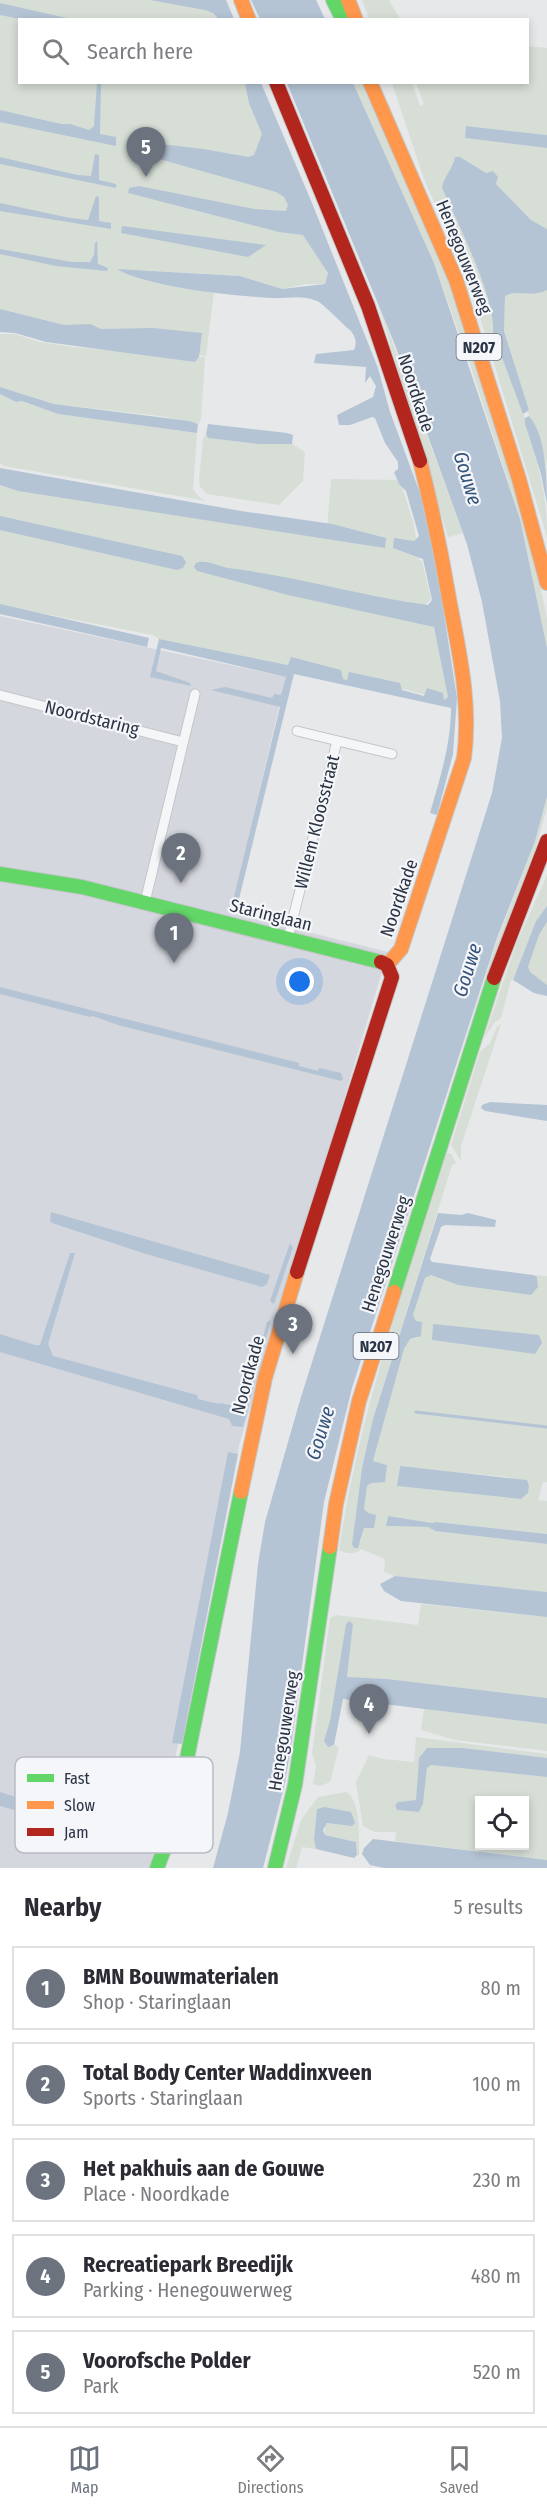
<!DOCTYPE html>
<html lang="en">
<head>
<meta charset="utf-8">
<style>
	body { margin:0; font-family:"Fira Sans Condensed",sans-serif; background:#f2f2f3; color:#2b2b33 }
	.controls { position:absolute; right:18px; bottom:18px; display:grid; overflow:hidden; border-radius:0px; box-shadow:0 3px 9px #0003 }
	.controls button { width:54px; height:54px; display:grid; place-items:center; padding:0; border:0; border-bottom:2px solid #e1e1e2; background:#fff; color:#2b2b33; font:30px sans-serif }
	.you { position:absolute; left:300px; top:982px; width:21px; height:21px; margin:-15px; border:4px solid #fff; border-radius:50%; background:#1a73e8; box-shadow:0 0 0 9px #1a73e833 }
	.badge { display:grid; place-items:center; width:39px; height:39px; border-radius:50%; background:#6c737f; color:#fff; font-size:20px; font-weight:700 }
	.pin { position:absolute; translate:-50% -50px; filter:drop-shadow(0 2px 3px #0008) }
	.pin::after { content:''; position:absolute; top:32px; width:21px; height:18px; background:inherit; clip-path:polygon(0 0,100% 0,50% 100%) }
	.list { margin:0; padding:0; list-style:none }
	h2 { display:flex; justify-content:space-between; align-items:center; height:78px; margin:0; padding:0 24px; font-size:26px }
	h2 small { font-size:20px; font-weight:400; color:#7c7c81 }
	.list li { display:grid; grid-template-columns:39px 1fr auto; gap:18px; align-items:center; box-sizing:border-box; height:84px; margin:0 12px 12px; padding:0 12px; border:2px solid #e1e1e2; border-radius:0px }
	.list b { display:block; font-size:22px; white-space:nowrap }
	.list p { margin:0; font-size:20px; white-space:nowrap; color:#7c7c81 }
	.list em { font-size:20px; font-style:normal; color:#7c7c81 }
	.icon { flex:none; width:33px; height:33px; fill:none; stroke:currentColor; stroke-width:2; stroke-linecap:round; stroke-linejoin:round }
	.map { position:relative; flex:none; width:547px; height:1868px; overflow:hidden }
	.search { position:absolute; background:#fff; box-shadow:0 3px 9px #0003; left:18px; right:18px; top:18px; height:66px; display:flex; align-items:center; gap:15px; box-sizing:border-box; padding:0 21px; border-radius:0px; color:#7c7c81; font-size:22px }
	.sheet { height:558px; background:#fff }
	nav { display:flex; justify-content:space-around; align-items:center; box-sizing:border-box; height:84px; border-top:2px solid #e1e1e2; background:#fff; font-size:16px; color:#7c7c81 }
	nav a { display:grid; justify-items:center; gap:3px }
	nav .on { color:#6c737f }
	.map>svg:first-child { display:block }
</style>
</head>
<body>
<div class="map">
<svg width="547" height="1868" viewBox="0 0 547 1868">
	<rect width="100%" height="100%" fill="#e6e8ea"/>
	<!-- built -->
	<path fill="#d4d7dd" d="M 0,616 L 286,677 L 231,913 L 388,952 L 316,1192 L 287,1280 L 239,1446 L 206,1617 L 151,1868 L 0,1868 Z"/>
	<!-- green -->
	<path fill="#d6ded6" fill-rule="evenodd" d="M 0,0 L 220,0 L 228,19 L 20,20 L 20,82 L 254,83 L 328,273 L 325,284 L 306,284 L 282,289 L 240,276 L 141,270 L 215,283 L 206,356 L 0,322 Z
		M 362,0 L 389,0 L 400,19 L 369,19 Z
		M 528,46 L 547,48 L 547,135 L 466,126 L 465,138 L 547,148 L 547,229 L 531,220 L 496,184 L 498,177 L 486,173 L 460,157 L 455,157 C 453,169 443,177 442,188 C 457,222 496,298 493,333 L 525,418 L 525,425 C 539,466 547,492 547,537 L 479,314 L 458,257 L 424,179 L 392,83 L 412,83 L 420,106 L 424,104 L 416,83 L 528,82 Z
		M 353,83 L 366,83 L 454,293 L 500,435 L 536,566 L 547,618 L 547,648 L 520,519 L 470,364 L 434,263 Z
		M 547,290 L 547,466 L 535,425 L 527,412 L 529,410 L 504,331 L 505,295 C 518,289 533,297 547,290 Z
		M 379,306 L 463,533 L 448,537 Z
		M 0,334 L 15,334 L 39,342 L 72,347 L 120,351 L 195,362 L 199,357 L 205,357 L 201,419 L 198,424 L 160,416 L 54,404 L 0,387 Z
		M 0,394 L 16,402 L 22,401 L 58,414 L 197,433 L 193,489 L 200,498 L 207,501 L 4,466 L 0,463 Z
		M 206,434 L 208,438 L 258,444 L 292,444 L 305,452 L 303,481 L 279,505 L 207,494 L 200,487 L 199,480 L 203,439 Z
		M 0,473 L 327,530 L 331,479 L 400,480 L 414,525 L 419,560 L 422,561 L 431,599 L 426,604 L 430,626 L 434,627 L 446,678 L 448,697 L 444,700 L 349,674 L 347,680 L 343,679 L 289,662 L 288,665 L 159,639 L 153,635 L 0,605 Z
		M 547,797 L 547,808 L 537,843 L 488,974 L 486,974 C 504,914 533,857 547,797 Z
		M 547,875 L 547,906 L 536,921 L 513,980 L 511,980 L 501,1018 L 495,1022 L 484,1038 L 517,942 Z
		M 547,922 L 547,985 L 529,972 L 528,967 L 539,935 Z
		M 501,1024 L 461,1146 L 461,1161 L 451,1145 L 480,1052 L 490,1043 L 497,1027 Z
		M 447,1153 L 451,1154 L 456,1163 L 452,1165 L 373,1419 L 362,1468 L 352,1544 L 360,1543 L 364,1528 L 374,1528 L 364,1509 L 367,1486 L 387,1465 L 373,1461 L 404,1349 L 410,1339 L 418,1338 L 416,1321 L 413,1315 L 425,1278 L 431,1275 L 458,1285 L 537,1277 L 533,1275 L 547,1276 L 547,1482 L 543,1482 L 538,1500 L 547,1501 L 547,1534 L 436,1522 L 432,1523 L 387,1516 L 387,1526 L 428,1527 L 435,1531 L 547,1544 L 547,1592 L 395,1576 L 384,1572 L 385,1559 L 361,1549 C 354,1555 347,1554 339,1550 C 359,1414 405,1284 447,1153 ZM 399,1467 L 509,1477 L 528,1493 L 521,1499 L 398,1486 Z
		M 421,1604 L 547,1617 L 547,1698 L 387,1679 L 347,1678 L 353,1624 L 346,1624 L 334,1699 L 332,1747 L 334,1745 L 339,1747 L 330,1782 L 320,1786 L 313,1784 L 316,1766 L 312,1753 L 330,1618 L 336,1615 L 418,1625 Z
		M 424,1709 L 547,1724 L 547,1751 L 455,1740 L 421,1730 Z
		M 416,1737 L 547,1754 L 547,1758 L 463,1748 L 427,1748 L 419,1758 L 416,1800 L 398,1802 L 395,1805 L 397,1810 L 419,1812 L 423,1804 L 427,1768 L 431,1765 L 547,1777 L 547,1860 L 395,1841 L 396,1832 L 375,1832 L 363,1826 L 356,1782 L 369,1755 L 383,1759 L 414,1762 ZM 480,1800 L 524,1800 L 524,1846 L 480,1846 Z
		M 346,1792 C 361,1799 359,1840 359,1855 L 357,1855 L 356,1842 L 325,1835 L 325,1824 L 331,1823 L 324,1807 L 317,1809 L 314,1839 L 316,1849 L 302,1847 L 296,1868 L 286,1868 L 301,1820 L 318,1797 Z"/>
	<!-- water -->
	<path fill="#b4c4d5" d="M 150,0 L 226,0 L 234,19 L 219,19 L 213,13 L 205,10 Z
		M 251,0 L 316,0 L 325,19 L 260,19 Z
		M 0,3 L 71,19 L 20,19 L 0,15 Z
		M 97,83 L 101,83 L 100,134 L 116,137 L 116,146 L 0,122 L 0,110 L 61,124 L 70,124 L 89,130 L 94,126 Z
		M 245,83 L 261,83 L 312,203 L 378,368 L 390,412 L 423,501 L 441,595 L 457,698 L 453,754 L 437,815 L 430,813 C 440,778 451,744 451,708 L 294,674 L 238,903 L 233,901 L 280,707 L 211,690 L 225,687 L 272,698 L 274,694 L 281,695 L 286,677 L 161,648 L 156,671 L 190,683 L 191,686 L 150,677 L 159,639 L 288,665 L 291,657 L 341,670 L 343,679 L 347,680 L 349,672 L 400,683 L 402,690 L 424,696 L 427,688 L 443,693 L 444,700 L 448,697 L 434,627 L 288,595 L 197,571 L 194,567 L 196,563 C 206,559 217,566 228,568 C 295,576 361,596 428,605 L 432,600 L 423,559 L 393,548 L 394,538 L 414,541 L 419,536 L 406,491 L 399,484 L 394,472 L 398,469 L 398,462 L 385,443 L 375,418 L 372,417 L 350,425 L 339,425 L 337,415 L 373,397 L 376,386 L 370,376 L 365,383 L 366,367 L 314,363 L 316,354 L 354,350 C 357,343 356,338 351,331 C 342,324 324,304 317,301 C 301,294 287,299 271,298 C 234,296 147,287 117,269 L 240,276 L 282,289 L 325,284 L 328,273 L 303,235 L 279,232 L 128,193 L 129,188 L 139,186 L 254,209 L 286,211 L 288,205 L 284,197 L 276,192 L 127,150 L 127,140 L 203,149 L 249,157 L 254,155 L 262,134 L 249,103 Z
		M 287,83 L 353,83 L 434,263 L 520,519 L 547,648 L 547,797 L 535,841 L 497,938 L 352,1388 L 324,1502 L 291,1747 L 285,1783 L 263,1868 L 213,1868 L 228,1813 L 240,1752 L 258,1564 L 265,1522 L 301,1397 L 492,793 L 502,738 L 500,701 L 482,602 L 467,544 L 395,345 Z
		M 466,126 L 547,135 L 547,148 L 465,138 Z
		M 95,154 L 99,155 L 99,180 L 116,184 L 116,188 L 0,164 L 0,157 L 77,175 L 91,176 Z
		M 455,157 L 460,157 L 486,173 L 493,171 L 498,177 L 496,184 L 531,220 L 547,229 L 547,290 C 532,298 517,289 505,296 L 504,331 L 529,410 L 523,414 L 493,333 C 496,298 457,222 442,188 C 443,177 453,169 455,157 Z
		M 96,196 L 99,197 L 99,221 L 111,223 L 111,229 L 0,211 L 0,203 L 70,218 L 88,220 Z
		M 122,226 L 266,245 L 248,257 L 121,233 Z
		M 97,241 L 98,264 L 108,268 L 107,271 L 56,266 L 0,254 L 0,249 L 72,262 L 90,262 L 94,255 L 95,243 Z
		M 0,309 L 64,325 L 90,324 L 101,329 L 153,328 L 202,333 L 199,357 L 195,362 L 46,342 L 15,333 L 0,332 Z
		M 0,387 L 54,404 L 189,421 L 198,424 L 197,433 L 58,414 L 22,401 L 16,402 L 0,394 Z
		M 529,416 C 546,435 547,479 547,504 L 541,474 L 525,424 L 525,418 Z
		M 208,424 L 287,433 L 293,435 L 292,444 L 258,444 L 208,438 L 206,434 Z
		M 0,468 L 241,511 L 332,524 L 386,538 L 385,548 L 18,491 L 0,485 Z
		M 0,516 L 182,556 L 186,562 L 183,568 L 177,570 L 0,530 Z
		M 0,604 L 149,638 L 147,647 L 0,614 Z
		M 547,906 L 547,922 L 539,935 L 528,967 L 530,972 L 547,985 L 547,996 L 534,993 L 513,980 L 536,921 Z
		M 0,987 L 299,1063 L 299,1066 L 318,1071 L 319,1068 L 341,1073 L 343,1079 L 341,1081 L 118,1025 L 93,1016 L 90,1017 L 0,994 Z
		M 490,1102 L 547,1105 L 547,1121 L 485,1111 L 481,1108 L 482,1105 Z
		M 51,1212 L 270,1275 L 267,1284 L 262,1287 L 146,1254 L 52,1223 L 50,1221 Z
		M 438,1213 L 461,1215 L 468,1213 L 496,1220 L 495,1227 L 445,1225 L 441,1227 L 430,1259 L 432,1262 L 533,1275 L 537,1277 L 538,1287 L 531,1295 L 458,1285 L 431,1275 L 425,1278 L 413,1315 L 416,1321 L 422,1322 L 421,1336 L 410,1339 L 404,1349 L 373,1461 L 387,1465 L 385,1482 L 371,1483 L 367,1486 L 364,1509 L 368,1513 L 376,1515 L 374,1528 L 364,1528 L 358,1548 L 354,1548 L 352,1544 L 362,1468 L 373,1419 Z
		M 290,1243 L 293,1248 L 274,1304 L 270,1301 Z
		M 70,1253 L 75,1253 L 48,1344 L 53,1356 L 197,1395 L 198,1399 L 219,1404 L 220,1403 L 244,1408 L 267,1322 L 271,1320 L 243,1427 L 232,1426 L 229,1419 L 0,1352 L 0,1334 L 35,1345 L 40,1345 Z
		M 433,1324 L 539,1335 L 542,1343 L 535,1354 L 432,1340 Z
		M 228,1452 L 238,1454 L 182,1744 L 172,1743 Z
		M 400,1466 L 527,1480 L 529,1486 L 528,1493 L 521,1499 L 397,1486 Z
		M 388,1516 L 432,1523 L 436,1522 L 547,1534 L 547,1544 L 435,1531 L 428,1527 L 386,1526 Z
		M 395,1576 L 547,1592 L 547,1617 L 401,1601 L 384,1591 L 380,1584 Z
		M 349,1621 L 353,1624 L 347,1677 L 387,1679 L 547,1698 L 547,1724 L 343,1699 L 334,1745 L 328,1747 L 324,1741 L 330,1721 L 346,1624 Z
		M 427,1748 L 463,1748 L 547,1758 L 547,1777 L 431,1765 L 427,1768 L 423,1804 L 419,1812 L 397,1810 L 395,1805 L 398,1802 L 416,1800 L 419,1758 Z
		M 0,1792 L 137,1835 L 134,1845 L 109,1836 L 0,1806 Z
		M 324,1807 L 351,1812 L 355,1823 L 352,1826 L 327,1823 L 323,1830 L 325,1835 L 356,1842 L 357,1855 L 354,1858 L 316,1849 L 314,1839 L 317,1809 Z
		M 373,1839 L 547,1860 L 547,1868 L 384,1868 L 370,1865 L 362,1854 L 364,1848 Z"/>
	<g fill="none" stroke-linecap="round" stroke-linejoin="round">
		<!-- stream -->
		<path stroke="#b4c4d5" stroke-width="3" d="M 416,1412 L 547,1427"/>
		<defs>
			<path id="street" d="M 0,695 L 183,742
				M 297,731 L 392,754
				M 145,902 L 195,694
				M 288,938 L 337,741"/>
			<path id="fast" d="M 333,0 L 343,20
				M 0,874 L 82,887 L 381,962
				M 394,1292 L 494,978
				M 157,1868 L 168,1839 L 181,1788 L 241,1492
				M 275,1868 L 295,1785 L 330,1547"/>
			<path id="slow" d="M 241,0 L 249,20
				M 348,0 L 356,20
				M 370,82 L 456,280 L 519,479 L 547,583
				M 387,965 L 401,949 L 464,758 C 471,705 460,656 450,604 C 442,556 432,508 420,461
				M 241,1492 L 265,1378 L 297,1272
				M 330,1547 L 336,1504 L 359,1401 L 394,1292"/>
			<path id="jam" d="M 276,82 L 368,306 L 420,461
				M 494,978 L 547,841
				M 297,1272 L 392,977 L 387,965 L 381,962"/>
		</defs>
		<!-- street casing -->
		<use href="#street" stroke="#c4c6c8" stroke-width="11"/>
		<!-- fast casing -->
		<use href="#fast" stroke="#c4c6c8" stroke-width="16"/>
		<!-- slow casing -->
		<use href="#slow" stroke="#c4c6c8" stroke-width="16"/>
		<!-- jam casing -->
		<use href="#jam" stroke="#c4c6c8" stroke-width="16"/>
		<!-- street -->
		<use href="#street" stroke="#f5f6f7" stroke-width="9"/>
		<!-- fast -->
		<use href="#fast" stroke="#63d668" stroke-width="14"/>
		<!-- slow -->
		<use href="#slow" stroke="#ff974d" stroke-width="14"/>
		<!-- jam -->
		<use href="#jam" stroke="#b3261e" stroke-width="14"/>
	</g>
	<g text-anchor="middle" stroke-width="4.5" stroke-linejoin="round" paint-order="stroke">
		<!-- shield labels -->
		<g fill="#f4f6f9" stroke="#676e7b" stroke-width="1.5">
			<rect x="456.5" y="334" width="45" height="26" rx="4.5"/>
			<rect x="353.5" y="1333" width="45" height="26" rx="4.5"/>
		</g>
		<g font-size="16" font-weight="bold" fill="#2b3445">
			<text x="479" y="353">N207</text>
			<text x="376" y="1352">N207</text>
		</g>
		<!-- street labels -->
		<g font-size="18" fill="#2b3445" stroke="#f4f6f9">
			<text transform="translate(464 257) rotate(68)" y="6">Henegouwerweg</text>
			<text transform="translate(416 393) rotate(72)" y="6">Noordkade</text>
			<text transform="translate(92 718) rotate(14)" y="6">Noordstaring</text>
			<text transform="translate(317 822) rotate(-76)" y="6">Willem Kloosstraat</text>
			<text transform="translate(399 898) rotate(-71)" y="6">Noordkade</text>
			<text transform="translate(271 915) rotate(14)" y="6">Staringlaan</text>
			<text transform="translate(386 1254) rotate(-72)" y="6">Henegouwerweg</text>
			<text transform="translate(248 1375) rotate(-75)" y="6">Noordkade</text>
			<text transform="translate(284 1731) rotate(-81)" y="6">Henegouwerweg</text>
		</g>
		<!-- water labels -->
		<g font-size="20" font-style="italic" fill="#34527a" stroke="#f4f6f9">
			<text transform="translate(468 478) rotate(73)" y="7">Gouwe</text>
			<text transform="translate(467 970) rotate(-73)" y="7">Gouwe</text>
			<text transform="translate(320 1433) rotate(-73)" y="7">Gouwe</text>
		</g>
	</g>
	<!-- legend -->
	<rect x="15" y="1757" width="198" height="96" rx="9" fill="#f4f6f9" stroke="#b8bcc3" stroke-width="1.5"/>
	<rect x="27" y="1774" width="27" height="8" fill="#63d668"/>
	<rect x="27" y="1801" width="27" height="8" fill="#ff974d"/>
	<rect x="27" y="1828" width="27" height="8" fill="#b3261e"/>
	<g font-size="16" fill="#2b3445">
		<text x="64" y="1784">Fast</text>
		<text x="64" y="1811">Slow</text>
		<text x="64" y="1838">Jam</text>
	</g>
</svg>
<div class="controls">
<button><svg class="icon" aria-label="locate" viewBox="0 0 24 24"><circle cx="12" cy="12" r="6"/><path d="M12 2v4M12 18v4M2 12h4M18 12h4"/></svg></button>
</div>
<div class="you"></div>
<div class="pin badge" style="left:174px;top:963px">1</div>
<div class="pin badge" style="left:181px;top:883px">2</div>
<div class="pin badge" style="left:293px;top:1354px">3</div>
<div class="pin badge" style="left:369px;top:1734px">4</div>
<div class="pin badge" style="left:146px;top:177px">5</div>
<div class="search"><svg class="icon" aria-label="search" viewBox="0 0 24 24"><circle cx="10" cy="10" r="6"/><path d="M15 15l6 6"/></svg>Search here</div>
</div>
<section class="sheet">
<h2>Nearby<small>5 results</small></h2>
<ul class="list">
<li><span class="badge">1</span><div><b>BMN Bouwmaterialen</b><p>Shop · Staringlaan</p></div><em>80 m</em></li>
<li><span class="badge">2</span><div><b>Total Body Center Waddinxveen</b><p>Sports · Staringlaan</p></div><em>100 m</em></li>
<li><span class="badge">3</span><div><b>Het pakhuis aan de Gouwe</b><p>Place · Noordkade</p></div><em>230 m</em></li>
<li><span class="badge">4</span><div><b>Recreatiepark Breedijk</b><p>Parking · Henegouwerweg</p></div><em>480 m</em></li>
<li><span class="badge">5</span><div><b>Voorofsche Polder</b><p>Park</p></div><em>520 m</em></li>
</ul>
</section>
<nav>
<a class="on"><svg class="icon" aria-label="map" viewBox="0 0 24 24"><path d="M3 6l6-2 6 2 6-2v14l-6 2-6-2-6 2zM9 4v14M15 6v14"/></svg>Map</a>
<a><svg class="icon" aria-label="directions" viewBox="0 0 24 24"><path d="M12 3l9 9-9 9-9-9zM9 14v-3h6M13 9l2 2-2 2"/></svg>Directions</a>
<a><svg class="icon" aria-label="saved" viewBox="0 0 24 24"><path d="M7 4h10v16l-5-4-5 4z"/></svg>Saved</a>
</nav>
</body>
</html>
